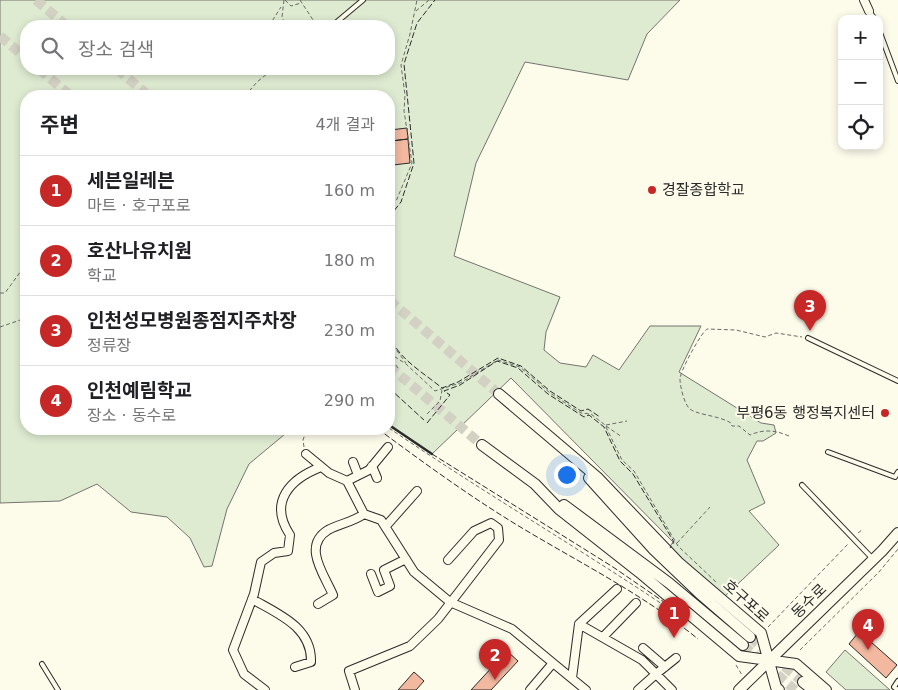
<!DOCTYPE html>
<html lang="ko">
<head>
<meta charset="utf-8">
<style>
	body { margin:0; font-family:"DejaVu Sans","Noto Sans KR",sans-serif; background:#f6f6f6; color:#202124 }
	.controls { position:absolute; right:15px; top:15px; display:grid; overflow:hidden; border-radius:10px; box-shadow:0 2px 8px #0003 }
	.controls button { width:45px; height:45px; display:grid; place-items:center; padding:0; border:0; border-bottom:1px solid #e0e0e0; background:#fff; color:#202124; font:25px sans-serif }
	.you { position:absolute; left:566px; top:474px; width:18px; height:18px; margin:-12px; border:4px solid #fff; border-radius:50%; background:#1a73e8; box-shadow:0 0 0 8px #1a73e833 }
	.badge { display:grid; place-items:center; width:32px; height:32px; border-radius:50%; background:#c62828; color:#fff; font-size:16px; font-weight:700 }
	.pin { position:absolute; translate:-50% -41px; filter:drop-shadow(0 1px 2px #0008) }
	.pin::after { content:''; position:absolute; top:26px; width:18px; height:15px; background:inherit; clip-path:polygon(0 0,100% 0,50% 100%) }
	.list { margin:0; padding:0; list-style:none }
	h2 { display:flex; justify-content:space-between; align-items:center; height:65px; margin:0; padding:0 20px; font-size:21px }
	h2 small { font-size:16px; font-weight:400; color:#757577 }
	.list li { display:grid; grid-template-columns:32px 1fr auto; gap:15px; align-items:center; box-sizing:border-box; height:70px; padding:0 20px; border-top:1px solid #e0e0e0 }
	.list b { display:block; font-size:19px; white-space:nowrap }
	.list p { margin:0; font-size:16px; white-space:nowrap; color:#757577 }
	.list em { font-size:16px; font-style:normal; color:#757577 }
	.icon { flex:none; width:28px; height:28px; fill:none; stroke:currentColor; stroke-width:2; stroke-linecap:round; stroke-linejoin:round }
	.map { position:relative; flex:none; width:898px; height:690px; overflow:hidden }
	.search { position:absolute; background:#fff; box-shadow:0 2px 8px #0003; left:20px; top:20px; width:375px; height:55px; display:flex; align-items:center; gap:12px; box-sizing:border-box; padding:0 18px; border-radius:20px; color:#757577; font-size:19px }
	.panel { position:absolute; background:#fff; box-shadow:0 2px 8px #0003; left:20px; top:90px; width:375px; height:345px; border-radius:20px }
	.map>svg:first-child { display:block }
</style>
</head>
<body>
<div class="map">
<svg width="898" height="690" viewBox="0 0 898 690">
	<rect width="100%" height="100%" fill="#fdfbea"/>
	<!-- green -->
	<path fill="#deebd1" stroke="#74746e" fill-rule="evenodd" d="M 0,0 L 680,0 L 647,34 L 628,80 L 525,62 L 476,163 L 454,256 L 560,297 L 546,332 L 544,350 L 560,363 L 586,367 L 593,355 L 619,370 L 650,326 L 701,326 L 679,372 L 761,423 L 774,425 L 776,433 L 763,441 L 757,441 L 747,460 L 765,503 L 749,511 L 779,545 L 723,598 L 669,548 L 673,542 L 511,378 L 432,454 L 389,425 L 389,96 L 26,96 L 26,429 L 291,429 L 249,464 L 227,509 L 212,566 L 204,567 L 190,538 L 167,517 L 131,512 L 97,484 L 60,501 L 0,503 ZM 26,26 L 389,26 L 389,69 L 26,69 Z
		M 845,650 L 890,690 L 846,690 L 826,672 Z"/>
	<!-- building -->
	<path fill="#f2b8a0" stroke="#2b2b2b" d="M 407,128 L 408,139 L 391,141 L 390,130 Z
		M 408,139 L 410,163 L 393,165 L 391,141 Z
		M 866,623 L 878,634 L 871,642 L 897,665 L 886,678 L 849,644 Z
		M 507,651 L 518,661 L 491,690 L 471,690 Z
		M 414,672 L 424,681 L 416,690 L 398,690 Z"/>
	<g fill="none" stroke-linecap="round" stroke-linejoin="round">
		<!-- secondary-tunnel -->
		<path stroke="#d3d1c4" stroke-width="10" stroke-dasharray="10 5" stroke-linecap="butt" d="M 36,0 L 67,26
			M 0,36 L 26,58
			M 39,69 L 71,96
			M 117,69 L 149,96
			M 389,300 L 499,394
			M 389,366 L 482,445
			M 750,637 L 803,682
			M 743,645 L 795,690"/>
		<defs>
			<path id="lane" d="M 869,11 L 875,19
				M 332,26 L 363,0
				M 879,30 L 898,81
				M 808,338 L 898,381
				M 828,452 L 895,477 L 898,472
				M 802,485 L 872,558
				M 42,664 L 58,690
				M 898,690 L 894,687 L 898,681"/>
			<path id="street" d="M 864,0 L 869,11
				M 306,454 L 329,473 L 347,481
				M 353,462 L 358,475
				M 372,466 L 377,478
				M 364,514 L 347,481 L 369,470 L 388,447
				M 386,526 L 417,491
				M 371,574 L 378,592 L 390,586 L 384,570 L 406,559
				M 252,599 C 278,614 312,627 311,662 L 295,667
				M 318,604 L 333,595 C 324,574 302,546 328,530 C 339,524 353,522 364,514 L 381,520 L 414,572 L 450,602 L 512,629 L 553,663
				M 579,624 L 617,589
				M 603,637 L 636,603
				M 643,648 L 665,667
				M 572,678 L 579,624 L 642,660 L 656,674 L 676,658
				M 265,690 L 244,674 L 233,650 L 254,594 L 261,562 L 274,553 L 288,551 L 290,535 C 268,502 290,479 321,467
				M 355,690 L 349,671 L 410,646 L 438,619 L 499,540 L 498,528 L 491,523 L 474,531 L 448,560
				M 530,690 L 553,663 L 586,690
				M 638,690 L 656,674 L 672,690"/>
			<path id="secondary" d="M 499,394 L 597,477 L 678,562 L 761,633 L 776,687 L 779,690
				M 482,445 L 535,484 L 559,509 L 639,572 L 739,656 L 796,664 L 826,690
				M 589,478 L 654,550 L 699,593 L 750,637
				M 564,505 L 669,583 L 743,645
				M 803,682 L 813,690
				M 739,690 L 882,551 L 898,533"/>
		</defs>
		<!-- lane casing -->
		<use href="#lane" stroke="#2b2b2b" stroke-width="6"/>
		<!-- street casing -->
		<use href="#street" stroke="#2b2b2b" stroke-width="10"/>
		<!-- secondary casing -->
		<use href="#secondary" stroke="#2b2b2b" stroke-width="12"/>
		<!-- path -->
		<path stroke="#6a6964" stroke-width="1" stroke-dasharray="4 2.5" stroke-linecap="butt" d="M 284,0 L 282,17 L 286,26
			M 285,0 L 291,6 L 301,3
			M 300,0 L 317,26
			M 416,11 L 429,0
			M 269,26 L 281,7
			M 245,96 L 257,82 L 273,69
			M 389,211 L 397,199 L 412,163 L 404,111 L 405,95 L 401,65 L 410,34 L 417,0
			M 0,293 L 5,293 L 26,264
			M 0,327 L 26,318
			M 389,340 L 406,363
			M 389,353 L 406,364 L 435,391 L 460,383 L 498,360 L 520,367 L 550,393 L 581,413 L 591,414 L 605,425 L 622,460 L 634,471 L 678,546 L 717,583
			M 389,354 L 398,368
			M 427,414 L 440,401 L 442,390
			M 606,425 L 627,421
			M 606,426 L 622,437
			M 389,428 C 478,489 572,544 662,604
			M 789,436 C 775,430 764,429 750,435 L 739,426 L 732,426 L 731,423 C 718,415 695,415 689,408 C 684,403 680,386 680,379 C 680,371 701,333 707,329 L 736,330 L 765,337 L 776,333 L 802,337
			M 304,447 L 303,440 L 307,429
			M 858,533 L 862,530
			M 677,543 L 710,507
			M 724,588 L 733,579
			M 768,627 L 849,543
			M 800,650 L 879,572 L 898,549
			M 736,665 L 742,675"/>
		<!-- lane -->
		<use href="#lane" stroke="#fdfbea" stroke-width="4"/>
		<!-- street -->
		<use href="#street" stroke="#fdfbea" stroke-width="8"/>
		<!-- secondary -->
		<use href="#secondary" stroke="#fdfbea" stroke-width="10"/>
		<!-- fence -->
		<path stroke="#2b2b2b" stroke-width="1" stroke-dasharray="6 2.5" stroke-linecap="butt" d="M 389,217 L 401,202 L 414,163 L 404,64 L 417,23 L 435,0
			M 389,333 C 395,357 424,373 442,388 L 458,382 L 498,358 L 521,366 L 550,391 L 581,411 L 588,409 L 600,417
			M 389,388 L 424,420
			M 427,423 L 450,395 L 444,391 L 460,385 L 497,361 L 518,368 L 548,394 L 584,417 L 589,415 L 604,427 L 620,461 L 633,474 L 674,542 L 670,548
			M 378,429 C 424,463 472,498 522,528 C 582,564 644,595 698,639
			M 432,454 L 613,567 L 680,613"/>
		<!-- wall -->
		<path stroke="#2b2b2b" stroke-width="2.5" d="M 389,425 L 432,454"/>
	</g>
	<!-- markers -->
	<g fill="#c62828" stroke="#fdfbea" stroke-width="2">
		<circle cx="652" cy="190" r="5"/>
		<circle cx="885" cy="413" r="5"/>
	</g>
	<g text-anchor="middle" stroke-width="4" stroke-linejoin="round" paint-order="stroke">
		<!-- poi labels -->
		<g font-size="15" fill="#2b2b2b" stroke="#fdfbea" text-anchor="start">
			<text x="662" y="195">경잘종합학교</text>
			<text x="875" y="418" text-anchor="end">부평6동 행정복지센터</text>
		</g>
		<!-- street labels -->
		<g font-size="15" fill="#2b2b2b" stroke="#fdfbea">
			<text transform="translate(746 601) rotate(42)" y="5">호구포로</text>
			<text transform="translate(809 601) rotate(-44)" y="5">동수로</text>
		</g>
	</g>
</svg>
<div class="controls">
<button>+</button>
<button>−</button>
<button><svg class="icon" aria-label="locate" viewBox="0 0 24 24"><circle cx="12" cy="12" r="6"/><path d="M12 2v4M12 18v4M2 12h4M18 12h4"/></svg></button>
</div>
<div class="you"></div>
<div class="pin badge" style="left:674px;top:638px">1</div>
<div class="pin badge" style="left:495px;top:680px">2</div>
<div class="pin badge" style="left:810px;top:331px">3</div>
<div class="pin badge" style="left:868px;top:650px">4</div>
<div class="search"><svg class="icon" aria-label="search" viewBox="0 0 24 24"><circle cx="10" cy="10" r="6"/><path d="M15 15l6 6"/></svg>장소 검색</div>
<section class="panel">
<h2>주변<small>4개 결과</small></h2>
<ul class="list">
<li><span class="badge">1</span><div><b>세븐일레븐</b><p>마트 · 호구포로</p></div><em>160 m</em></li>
<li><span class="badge">2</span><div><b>호산나유치원</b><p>학교</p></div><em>180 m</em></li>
<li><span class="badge">3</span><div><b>인천성모병원종점지주차장</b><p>정류장</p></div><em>230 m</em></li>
<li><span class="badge">4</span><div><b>인천예림학교</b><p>장소 · 동수로</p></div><em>290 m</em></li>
</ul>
</section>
</div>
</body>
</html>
